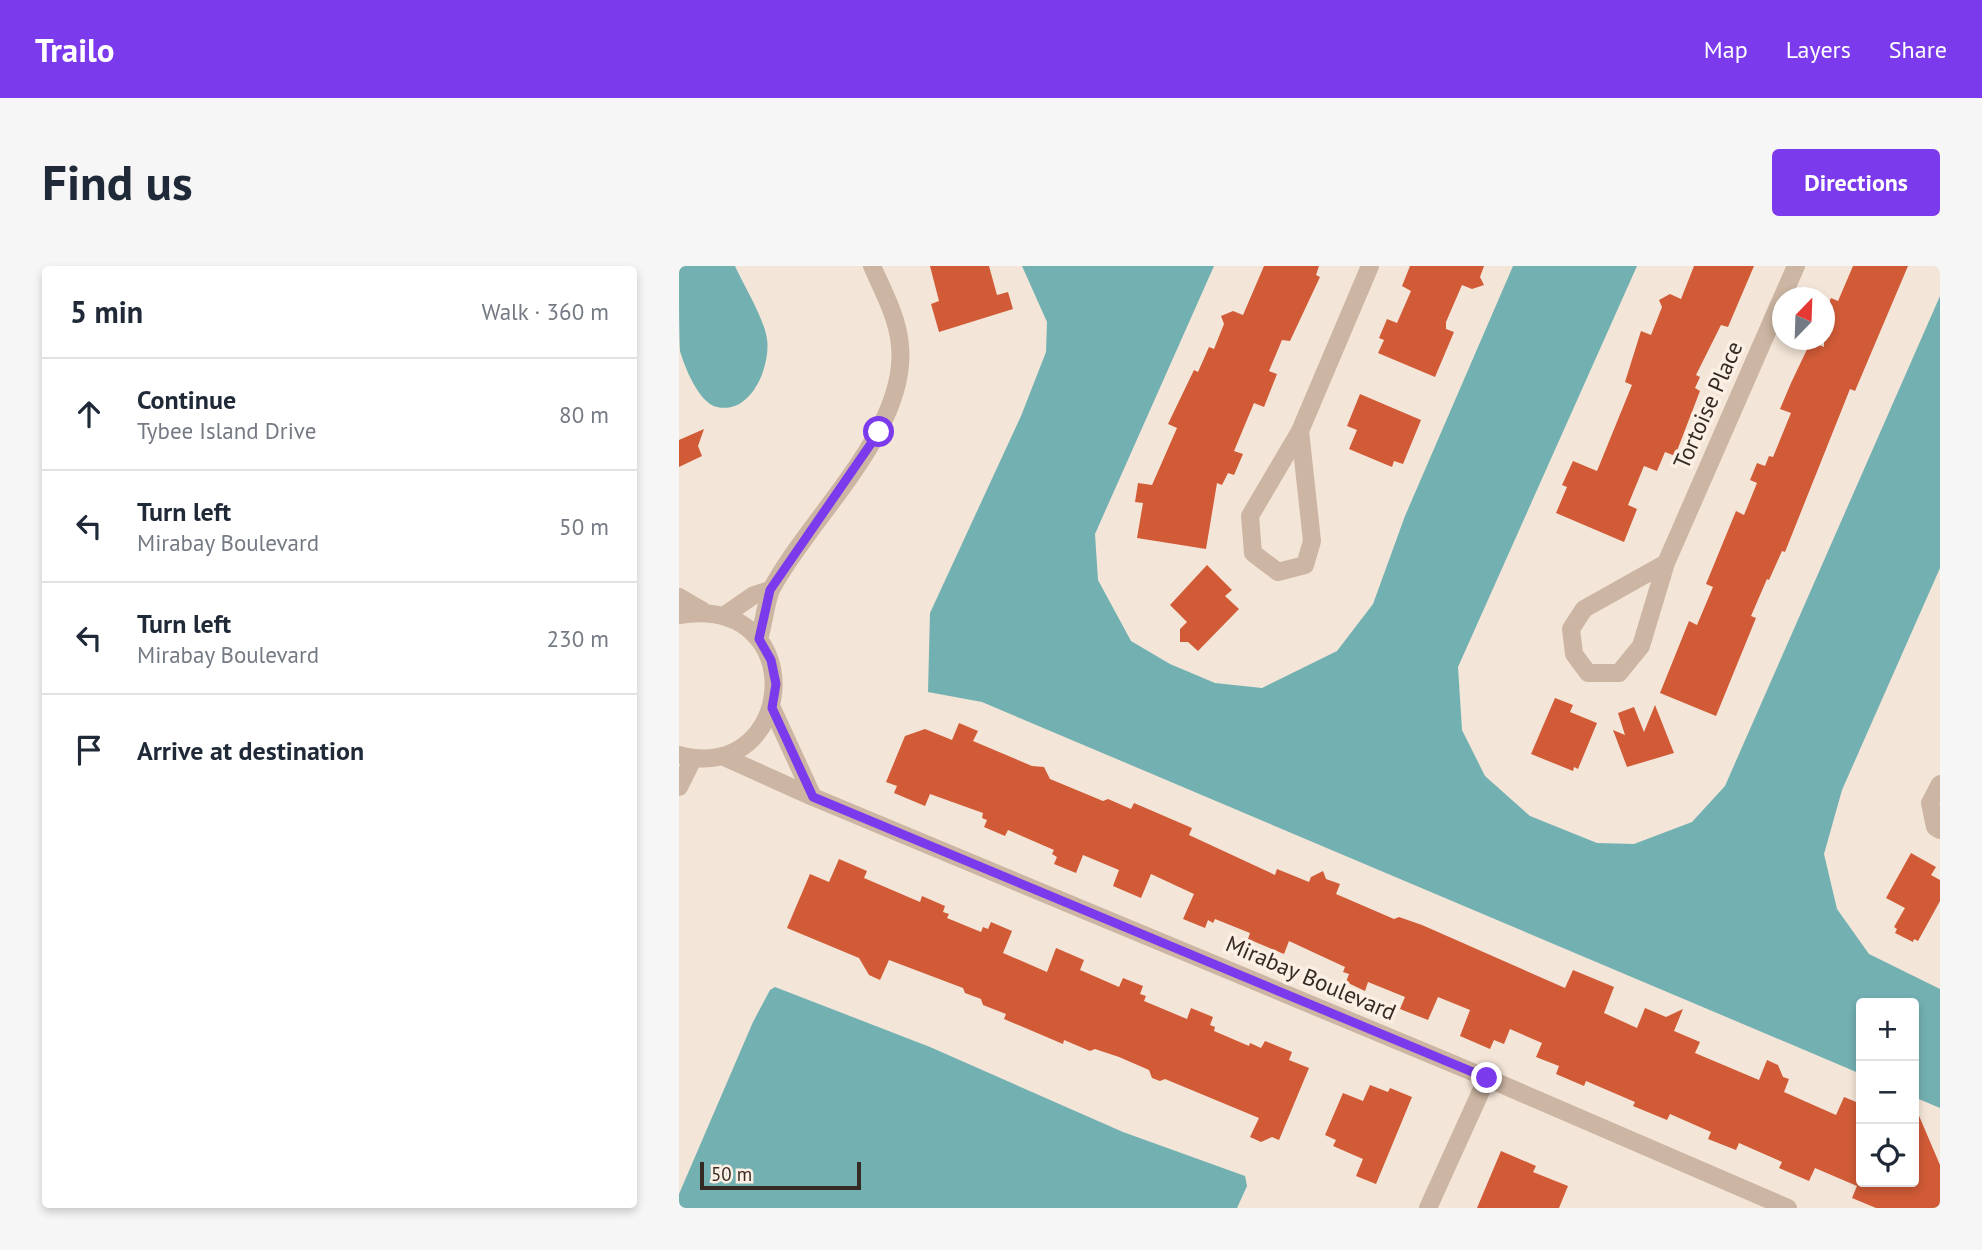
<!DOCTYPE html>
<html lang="en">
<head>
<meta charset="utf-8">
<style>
	body { margin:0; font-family:"PT Sans",sans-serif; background:#f6f6f7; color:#1f2937 }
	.controls { position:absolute; right:21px; bottom:21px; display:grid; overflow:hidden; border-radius:7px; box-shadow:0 4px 10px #0003 }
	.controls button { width:63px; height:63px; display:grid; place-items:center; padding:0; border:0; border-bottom:2px solid #e0e1e3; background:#fff; color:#1f2937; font:35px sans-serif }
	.compass { position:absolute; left:1093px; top:21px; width:63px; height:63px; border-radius:50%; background:#fff; box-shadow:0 4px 10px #0003; rotate:23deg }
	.scale { position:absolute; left:21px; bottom:18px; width:161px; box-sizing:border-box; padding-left:7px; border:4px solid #362a25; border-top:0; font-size:19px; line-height:24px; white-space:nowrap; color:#362a25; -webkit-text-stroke:5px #fbf0e3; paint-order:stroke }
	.stop { position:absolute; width:21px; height:21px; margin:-16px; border:5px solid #7c3aed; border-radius:50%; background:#fff }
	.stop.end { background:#7c3aed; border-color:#fff; box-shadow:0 2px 7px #0008 }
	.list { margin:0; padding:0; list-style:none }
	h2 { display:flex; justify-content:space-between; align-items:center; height:91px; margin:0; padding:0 28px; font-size:30px }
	h2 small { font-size:23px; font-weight:400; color:#747a83 }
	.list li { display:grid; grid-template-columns:46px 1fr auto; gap:21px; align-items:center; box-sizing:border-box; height:112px; padding:0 28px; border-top:2px solid #e0e1e3 }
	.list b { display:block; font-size:26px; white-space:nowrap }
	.list p { margin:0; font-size:23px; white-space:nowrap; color:#747a83 }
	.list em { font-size:23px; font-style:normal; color:#747a83 }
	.icon { flex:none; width:38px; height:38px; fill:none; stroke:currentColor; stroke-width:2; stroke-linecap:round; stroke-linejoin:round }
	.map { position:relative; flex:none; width:1261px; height:942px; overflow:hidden; border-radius:7px }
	header { display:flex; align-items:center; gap:42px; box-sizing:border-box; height:98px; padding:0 35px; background:#7c3aed; color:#fff }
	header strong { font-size:33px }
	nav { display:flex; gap:38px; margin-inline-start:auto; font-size:24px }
	.intro { display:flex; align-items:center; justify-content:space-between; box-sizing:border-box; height:168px; padding:0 42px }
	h1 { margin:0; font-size:49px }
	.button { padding:18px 32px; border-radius:7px; background:#7c3aed; color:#fff; font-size:24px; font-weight:700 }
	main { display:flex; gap:42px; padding:0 42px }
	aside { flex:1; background:#fff; border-radius:7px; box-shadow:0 4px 10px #0003 }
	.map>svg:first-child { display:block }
</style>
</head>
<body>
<header>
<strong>Trailo</strong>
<nav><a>Map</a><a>Layers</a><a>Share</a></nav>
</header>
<div class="intro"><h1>Find us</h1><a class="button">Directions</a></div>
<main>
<aside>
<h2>5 min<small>Walk · 360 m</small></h2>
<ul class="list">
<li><svg class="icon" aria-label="ahead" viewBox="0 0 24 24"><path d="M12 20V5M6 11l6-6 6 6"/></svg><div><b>Continue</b><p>Tybee Island Drive</p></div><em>80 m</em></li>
<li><svg class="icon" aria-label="left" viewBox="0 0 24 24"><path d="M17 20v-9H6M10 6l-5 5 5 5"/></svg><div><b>Turn left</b><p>Mirabay Boulevard</p></div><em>50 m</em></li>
<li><svg class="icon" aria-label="left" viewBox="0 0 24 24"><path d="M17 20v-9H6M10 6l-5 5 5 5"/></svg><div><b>Turn left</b><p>Mirabay Boulevard</p></div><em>230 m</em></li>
<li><svg class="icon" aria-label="arrive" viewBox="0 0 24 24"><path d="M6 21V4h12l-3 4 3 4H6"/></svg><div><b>Arrive at destination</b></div></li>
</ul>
</aside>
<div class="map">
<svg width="1261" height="942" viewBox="0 0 1261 942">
	<rect width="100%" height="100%" fill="#f3e5d7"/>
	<!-- water -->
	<path fill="#73b0b2" d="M 0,0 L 56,0 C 65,20 85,52 88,73 C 92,100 72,149 38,141 C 20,137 6,102 1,85 C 0,64 0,23 0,0 Z
		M 343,0 L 535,0 L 416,268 L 419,314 L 452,375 L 491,398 L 536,417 L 583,422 L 658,385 L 694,338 L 726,250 L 834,0 L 958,0 L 779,401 L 783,464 L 806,510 L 851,550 L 918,577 L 955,578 L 1013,556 L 1046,520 L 1261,30 L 1261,302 L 1163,524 L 1145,588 L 1158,643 L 1190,688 L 1261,723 L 1261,842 L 1235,831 L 1235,737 L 1182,737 L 1182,808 L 303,436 L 249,426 L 251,347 L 342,150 L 367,86 L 368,56 Z
		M 96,721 L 251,781 L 444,866 L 566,910 L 568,920 L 558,942 L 0,942 L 0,928 L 74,756 L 91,724 Z"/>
	<!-- building -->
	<path fill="#d15b37" d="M 251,0 L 310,0 L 318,29 L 329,26 L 334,43 L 260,66 L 252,38 L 260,35 Z
		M 585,0 L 640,0 L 637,9 L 641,11 L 611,75 L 603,74 L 590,105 L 598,108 L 585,141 L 575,137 L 555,185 L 564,188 L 555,209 L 549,207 L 543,219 L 538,217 L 527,283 L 458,272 L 464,237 L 456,236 L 459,217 L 473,219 L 498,162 L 489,158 L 515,104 L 519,106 L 530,81 L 535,83 L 545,58 L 542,50 L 554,45 L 564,49 Z
		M 731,0 L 805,0 L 801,11 L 805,19 L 793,23 L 783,19 L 767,56 L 767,63 L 775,66 L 756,111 L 699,87 L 705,74 L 700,72 L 708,53 L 718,57 L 732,25 L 723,20 Z
		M 1015,0 L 1075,0 L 1049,61 L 1042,59 L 1017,109 L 1021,111 L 1016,122 L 1021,125 L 996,190 L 986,186 L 978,205 L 965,200 L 949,239 L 958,243 L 945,276 L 877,247 L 888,221 L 883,219 L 894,195 L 918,205 L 953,119 L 946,116 L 962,65 L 972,69 L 983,41 L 980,34 L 991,28 L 1002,33 Z
		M 1174,0 L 1229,0 L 1176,125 L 1171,123 L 1106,286 L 1103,285 L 1090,314 L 1088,313 L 1072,350 L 1077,352 L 1037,450 L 981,427 L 1010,355 L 1018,359 L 1034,321 L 1027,318 L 1057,245 L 1065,249 L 1078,217 L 1071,214 L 1078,197 L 1086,200 L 1090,190 L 1094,191 L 1112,147 L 1101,143 L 1112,117 L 1132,75 L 1145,81 L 1145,48 L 1152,32 L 1159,35 Z
		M 681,128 L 742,154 L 724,198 L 715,195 L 713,201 L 670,183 L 678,164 L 668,160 Z
		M 25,163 L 19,180 L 23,190 L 0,201 L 0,174 Z
		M 528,299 L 553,324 L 546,330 L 560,343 L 519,385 L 509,376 L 501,376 L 501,363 L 508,356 L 491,339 Z
		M 876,432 L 894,439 L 891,446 L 918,457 L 899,503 L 895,501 L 894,505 L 852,488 Z
		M 976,439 L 995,487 L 948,501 L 934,464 L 946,469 L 939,447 L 955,441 L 965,466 Z
		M 280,457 L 299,465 L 294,475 L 353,500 L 365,501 L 371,513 L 424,535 L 429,533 L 452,543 L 455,537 L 513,562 L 510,569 L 596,609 L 598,603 L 630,616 L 632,611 L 644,605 L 647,613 L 661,618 L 657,628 L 715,653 L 720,651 L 743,659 L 886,722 L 894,704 L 935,721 L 925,747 L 958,762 L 966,742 L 987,751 L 1004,743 L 995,765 L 1021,776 L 1016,787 L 1080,814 L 1088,794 L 1099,799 L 1104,811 L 1110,813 L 1105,826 L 1157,849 L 1165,831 L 1182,838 L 1182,916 L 1235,916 L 1235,838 L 1261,899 L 1261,942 L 1197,942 L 1173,932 L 1178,920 L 1136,902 L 1130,915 L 1100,902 L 1103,896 L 1060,877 L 1057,884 L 1029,873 L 1032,866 L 991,848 L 988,854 L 954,840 L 956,836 L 907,815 L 905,820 L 877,808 L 880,800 L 857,791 L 863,777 L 831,763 L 825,778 L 815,774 L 811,783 L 781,770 L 791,744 L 759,731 L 749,754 L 721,743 L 726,731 L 689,716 L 686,725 L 667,716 L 670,708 L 664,706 L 666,701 L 610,675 L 605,688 L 569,673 L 571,667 L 536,653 L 534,657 L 529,654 L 526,662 L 504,653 L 515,628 L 472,608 L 462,632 L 434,620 L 440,604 L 404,589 L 397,607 L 375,598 L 378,591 L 373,588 L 375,584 L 329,564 L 326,570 L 305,561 L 308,554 L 303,552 L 304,547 L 251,528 L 246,540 L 215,527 L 218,520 L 207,516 L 226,470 L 246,463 L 273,474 Z
		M 1232,587 L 1257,601 L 1252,609 L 1261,614 L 1261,635 L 1239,675 L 1235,673 L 1234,676 L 1216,667 L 1218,663 L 1215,661 L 1226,642 L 1207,632 Z
		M 160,593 L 188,605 L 185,612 L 241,636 L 243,630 L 266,640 L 264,646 L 270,648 L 268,652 L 302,666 L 304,661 L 309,663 L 312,656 L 333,665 L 324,687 L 368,706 L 377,682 L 405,694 L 401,704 L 440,721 L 444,712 L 464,720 L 461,728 L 467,730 L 465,735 L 508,753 L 512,742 L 534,751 L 531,759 L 536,761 L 535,765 L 570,780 L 571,777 L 582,782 L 586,775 L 613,786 L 610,794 L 630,802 L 600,874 L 593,871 L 582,876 L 571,871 L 580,852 L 486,813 L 481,815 L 473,812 L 470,804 L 440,791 L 416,783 L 411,785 L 385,774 L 384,778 L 325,753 L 327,748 L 304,739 L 302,733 L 286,727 L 284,722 L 210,694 L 201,714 L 190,709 L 180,692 L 108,662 L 131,608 L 150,616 Z
		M 691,819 L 709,826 L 711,822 L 733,831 L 697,918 L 677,910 L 684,893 L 654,880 L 657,874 L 646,869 L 664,827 L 684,835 Z
		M 822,885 L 857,900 L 854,906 L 889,920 L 880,942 L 798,942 Z"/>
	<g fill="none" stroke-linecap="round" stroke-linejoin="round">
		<!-- street -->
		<path stroke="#ccb5a2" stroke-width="18" d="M 621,165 L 633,275 L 626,299 L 599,306 L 574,287 L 571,250 L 621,165 L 691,0
			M 987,297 L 905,343 L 892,363 L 895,388 L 909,407 L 940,407 L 962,380 L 987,297 L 1117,0
			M 0,331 L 24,345
			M 0,349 C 135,328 117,520 0,489
			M 46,349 L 75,329 L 91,324
			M 80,373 C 84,361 88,330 93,322 C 131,251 229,164 221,80 C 219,52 204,25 193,0
			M 93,442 L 134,531
			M 43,490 L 134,531 L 808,812 L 1109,942
			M 1261,518 L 1251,537 L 1256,561 L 1261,564
			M 0,521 L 14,493
			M 749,942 L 808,812"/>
	</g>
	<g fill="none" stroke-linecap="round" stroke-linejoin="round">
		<!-- route -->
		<path stroke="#7c3aed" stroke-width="9" d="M 200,166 L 91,324 L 80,373 L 92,394 L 97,418 L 93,442 L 134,531 L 808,812"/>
	</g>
	<g text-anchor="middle" stroke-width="7" stroke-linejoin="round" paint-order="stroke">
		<!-- street labels -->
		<g font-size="23" fill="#362a25" stroke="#fbf0e3">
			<text transform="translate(1029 139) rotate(-66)" y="8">Tortoise Place</text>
			<text transform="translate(632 712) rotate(23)" y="8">Mirabay Boulevard</text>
		</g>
	</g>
</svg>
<div class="controls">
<button>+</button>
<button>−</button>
<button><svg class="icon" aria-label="locate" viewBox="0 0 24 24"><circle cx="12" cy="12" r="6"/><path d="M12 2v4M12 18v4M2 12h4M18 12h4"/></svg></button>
</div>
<svg class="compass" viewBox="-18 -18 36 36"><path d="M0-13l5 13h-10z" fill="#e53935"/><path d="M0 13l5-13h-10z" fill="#747a83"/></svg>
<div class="scale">50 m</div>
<div class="stop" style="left:200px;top:166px"></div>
<div class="stop end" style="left:808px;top:812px"></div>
</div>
</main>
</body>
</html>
